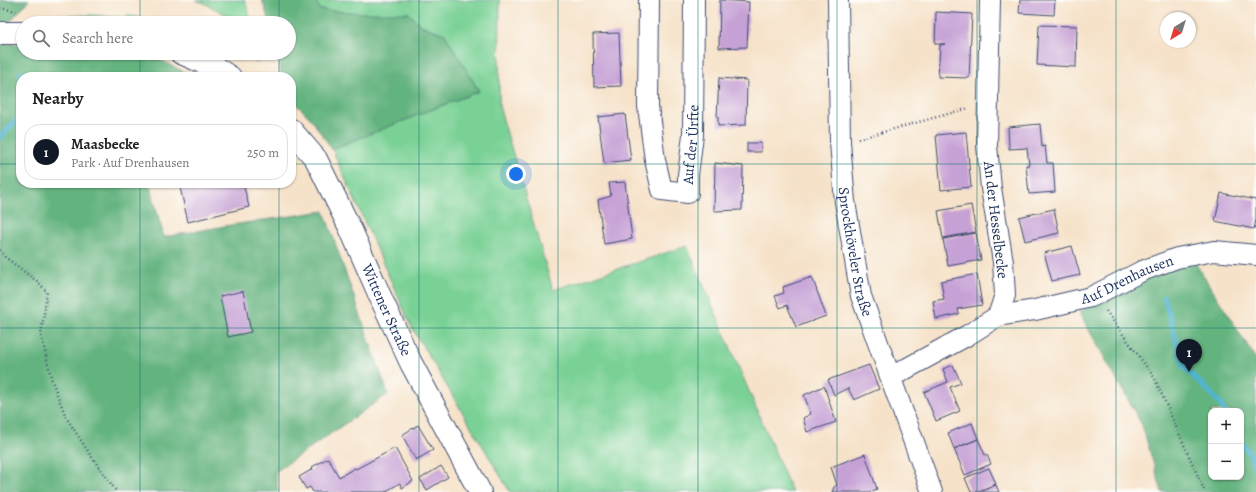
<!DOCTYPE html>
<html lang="en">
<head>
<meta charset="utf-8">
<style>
	body { margin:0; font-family:Alegreya,serif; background:#f2f2f2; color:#222 }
	.controls { position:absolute; right:12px; bottom:12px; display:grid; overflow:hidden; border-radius:8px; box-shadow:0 1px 3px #0004 }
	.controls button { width:36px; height:36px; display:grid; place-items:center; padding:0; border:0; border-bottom:1px solid #e0e0e0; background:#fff; color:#222; font:20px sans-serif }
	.compass { position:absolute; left:1160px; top:12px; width:36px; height:36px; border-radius:50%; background:#fff; box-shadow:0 1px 3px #0004; rotate:218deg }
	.you { position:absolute; left:516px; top:174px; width:14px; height:14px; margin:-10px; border:3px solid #fff; border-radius:50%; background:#1a73e8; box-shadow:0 0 0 6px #1a73e833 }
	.badge { display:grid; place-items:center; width:26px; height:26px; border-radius:50%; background:#111827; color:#fff; font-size:13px; font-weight:700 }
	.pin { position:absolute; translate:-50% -33px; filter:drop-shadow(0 1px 2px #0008) }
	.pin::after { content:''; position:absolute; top:21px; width:14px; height:12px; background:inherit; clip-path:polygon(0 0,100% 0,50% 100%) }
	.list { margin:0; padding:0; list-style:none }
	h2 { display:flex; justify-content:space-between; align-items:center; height:52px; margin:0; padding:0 16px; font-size:17px }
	h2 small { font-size:13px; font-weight:400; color:#767676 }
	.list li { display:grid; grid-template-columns:26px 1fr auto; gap:12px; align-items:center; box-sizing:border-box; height:56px; margin:0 8px 8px; padding:0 8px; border:1px solid #e0e0e0; border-radius:16px }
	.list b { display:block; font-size:15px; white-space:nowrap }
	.list p { margin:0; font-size:13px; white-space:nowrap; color:#767676 }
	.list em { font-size:13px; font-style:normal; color:#767676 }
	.icon { flex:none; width:22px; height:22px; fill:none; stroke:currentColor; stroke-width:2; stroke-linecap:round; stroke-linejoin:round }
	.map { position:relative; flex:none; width:1256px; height:492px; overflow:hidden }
	.search { position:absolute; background:#fff; box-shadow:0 1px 3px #0004; left:16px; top:16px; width:280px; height:44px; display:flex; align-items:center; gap:10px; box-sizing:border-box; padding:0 14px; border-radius:22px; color:#767676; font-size:15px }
	.panel { position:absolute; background:#fff; box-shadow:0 1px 3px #0004; left:16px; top:72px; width:280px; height:116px; border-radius:16px }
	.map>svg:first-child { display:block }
</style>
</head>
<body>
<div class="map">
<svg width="1256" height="492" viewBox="0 0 1256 492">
	<rect width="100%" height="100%" fill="#fdfcf7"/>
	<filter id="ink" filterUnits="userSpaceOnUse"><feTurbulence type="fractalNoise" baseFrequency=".025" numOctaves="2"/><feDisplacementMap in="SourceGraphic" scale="8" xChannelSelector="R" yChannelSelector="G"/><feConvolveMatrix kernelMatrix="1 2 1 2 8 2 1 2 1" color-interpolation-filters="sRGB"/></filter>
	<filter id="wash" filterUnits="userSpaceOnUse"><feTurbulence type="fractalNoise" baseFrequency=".012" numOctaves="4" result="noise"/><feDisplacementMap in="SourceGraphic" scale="16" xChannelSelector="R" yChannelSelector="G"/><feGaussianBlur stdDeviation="0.9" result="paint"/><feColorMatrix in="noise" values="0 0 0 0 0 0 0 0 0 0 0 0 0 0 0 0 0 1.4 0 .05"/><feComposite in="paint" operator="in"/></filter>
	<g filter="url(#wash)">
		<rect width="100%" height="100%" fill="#f6e2c9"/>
		<!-- green -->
		<path fill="#7ad196" stroke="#4a807a" d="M 195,0 L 245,0 L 252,23 L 242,23 L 204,3 Z
			M 315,0 L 500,0 L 499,106 L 553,290 L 687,246 L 792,492 L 510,492 L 411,326 L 332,149 L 479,91 L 444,34 L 421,25 L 409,13 L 364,14 L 320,10 Z
			M 92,15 L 127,18 L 127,15 L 140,18 L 140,21 L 150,23 L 39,22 L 39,19 L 43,16 Z
			M 218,53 L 247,53 L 252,55 L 258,63 L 246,56 L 240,60 Z"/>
		<!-- forest -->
		<path fill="#63b37f" stroke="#3f716e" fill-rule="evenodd" d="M 0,0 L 29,0 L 7,25 L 0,25 Z
			M 262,0 L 316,0 L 320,10 L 364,13 L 409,13 L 421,26 L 445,34 L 479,91 L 332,149 L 311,119 L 296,104 L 291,95 L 291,77 L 282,77 L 281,76 L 278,53 L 289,53 L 289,23 L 270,23 Z
			M 0,44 L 23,44 L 23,53 L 121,53 L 160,60 L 195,77 L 21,77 L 21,183 L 149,183 L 164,237 L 225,226 L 324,211 L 388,394 L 275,472 L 278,492 L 0,492 Z
			M 1194,261 L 1256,359 L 1256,492 L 1162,492 L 1142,425 L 1079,312 L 1147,275 ZM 1211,411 L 1241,411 L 1241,477 L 1211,477 Z"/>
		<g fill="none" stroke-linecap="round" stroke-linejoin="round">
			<!-- stream -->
			<path stroke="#51b5d0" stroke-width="5.5" d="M 21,73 L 22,77
				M 0,137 L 21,116
				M 1164,297 L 1184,367 L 1219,402 L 1224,411
				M 1241,441 L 1251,456 L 1256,471"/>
		</g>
		<g id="blocks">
			<!-- building -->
			<path fill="#c6a1d6" d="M 720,0 L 749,2 L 747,47 L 719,48 Z
				M 1020,0 L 1055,0 L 1054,15 L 1019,13 Z
				M 936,12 L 972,14 L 969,78 L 938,77 L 940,45 L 945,44 L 935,44 Z
				M 1039,25 L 1077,26 L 1076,67 L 1037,65 Z
				M 619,33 L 621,86 L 594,87 L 593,34 Z
				M 719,78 L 747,80 L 746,125 L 718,126 L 718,117 L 717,117 Z
				M 625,114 L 631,160 L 604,163 L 598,117 Z
				M 1040,124 L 1042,147 L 1045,146 L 1047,163 L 1053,163 L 1055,192 L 1029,194 L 1026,165 L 1029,165 L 1027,148 L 1009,149 L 1008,127 Z
				M 966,132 L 971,187 L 941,190 L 936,135 Z
				M 747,143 L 761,143 L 761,152 L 747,152 Z
				M 715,163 L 743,166 L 742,210 L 714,211 Z
				M 625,182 L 632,239 L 604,244 L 598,200 L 611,196 L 609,183 Z
				M 179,183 L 243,183 L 249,207 L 188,222 Z
				M 1221,193 L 1256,200 L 1256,219 L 1254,229 L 1215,221 Z
				M 971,205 L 976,232 L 943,238 L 938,211 Z
				M 1054,209 L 1059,233 L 1025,241 L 1019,217 Z
				M 976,233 L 981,260 L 948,266 L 943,239 Z
				M 1072,246 L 1080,275 L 1052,281 L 1044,253 Z
				M 977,274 L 982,305 L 958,309 L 959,314 L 936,319 L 933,301 L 944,299 L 941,281 Z
				M 812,277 L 826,316 L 796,327 L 787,305 L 780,308 L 775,296 L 784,293 L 783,287 Z
				M 243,291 L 251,332 L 228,337 L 220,296 Z
				M 869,365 L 879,389 L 854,400 L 848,388 L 834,395 L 828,380 Z
				M 953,365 L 961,383 L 950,387 L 960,411 L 936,421 L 924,392 L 948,382 L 943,369 Z
				M 824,386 L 836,422 L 807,432 L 803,418 L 811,414 L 804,395 Z
				M 972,423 L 978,439 L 954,449 L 948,433 Z
				M 418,425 L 433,450 L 416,460 L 402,435 Z
				M 978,439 L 985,455 L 987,455 L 991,464 L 965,475 L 954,449 Z
				M 395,448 L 413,481 L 402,488 L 400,483 L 385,492 L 313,492 L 310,487 L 306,489 L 299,477 L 313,469 L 312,467 L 328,458 L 339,477 L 355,468 L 356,469 Z
				M 865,454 L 877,489 L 870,492 L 832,492 L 834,487 L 837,485 L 831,467 Z
				M 441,466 L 448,477 L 427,490 L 420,479 Z
				M 989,468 L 996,484 L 976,492 L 971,492 L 965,478 Z
				M 996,485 L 999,492 L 978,492 Z"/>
		</g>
	</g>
	<g filter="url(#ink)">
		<use href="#blocks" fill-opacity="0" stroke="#3c4a6e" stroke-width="1"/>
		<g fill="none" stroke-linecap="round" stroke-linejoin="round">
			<defs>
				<g id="minor">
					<path id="s1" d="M 649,0 L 648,106 L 655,160 L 662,190 L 688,193 L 688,175 L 693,135 L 694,0"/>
					<path id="s2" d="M 838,0 L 840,142 L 845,202 L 861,296 L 932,492"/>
					<path id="s3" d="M 998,316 L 1035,310 L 1091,297 L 1142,271 L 1177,258 L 1214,251 L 1256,255"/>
					<path d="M 891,377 L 968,335 L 998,316 L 1005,295 L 1003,262 L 991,188 L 987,146 L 990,0"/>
				</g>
				<g id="major">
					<path d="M 0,33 L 23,33"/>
					<path d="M 181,53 L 216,68 L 230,77"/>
					<path id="s4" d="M 291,130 L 316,159 L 351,230 L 384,305 L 411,363 L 480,492"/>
				</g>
			</defs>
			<!-- minor casing -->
			<use href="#minor" stroke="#3c4a6e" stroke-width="22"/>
			<!-- major casing -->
			<use href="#major" stroke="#3c4a6e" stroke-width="24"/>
			<!-- path -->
			<path stroke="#3c4a6e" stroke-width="2.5" stroke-dasharray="1 3" stroke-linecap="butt" d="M 0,8 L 16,11
				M 858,139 L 969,108
				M 0,250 L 5,257 L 38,282 L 47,292 L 41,335 L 52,381 L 66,417 L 89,453 L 117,492
				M 1106,311 L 1154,377 L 1205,492"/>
			<!-- minor -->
			<use href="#minor" stroke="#fff" stroke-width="20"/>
			<!-- major -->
			<use href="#major" stroke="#fff" stroke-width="22"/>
		</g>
	</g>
	<!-- grid -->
	<path fill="none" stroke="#0f766e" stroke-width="1" stroke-opacity="0.55" d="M 140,0 L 140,23M 279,0 L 279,23M 419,0 L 419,492M 558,0 L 558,492M 698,0 L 698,492M 837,0 L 837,492M 977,0 L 977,492M 1116,0 L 1116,492M 140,53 L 140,77M 279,53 L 279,77M 0,164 L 21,164M 291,164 L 1256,164M 140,183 L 140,492M 279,183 L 279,492M 0,328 L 1256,328"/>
	<g text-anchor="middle" stroke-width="3" stroke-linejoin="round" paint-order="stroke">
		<!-- street labels -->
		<g font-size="15" fill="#1b2f5e" stroke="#fdfcf7">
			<text dy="5" stroke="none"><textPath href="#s1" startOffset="266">Auf der Ürfte</textPath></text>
			<text transform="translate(996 220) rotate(83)" y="5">An der Hesselbecke</text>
			<text dy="5" stroke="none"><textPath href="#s2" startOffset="253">Sprockhöveler Straße</textPath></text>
			<text dy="5" stroke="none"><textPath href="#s3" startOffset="135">Auf Drenhausen</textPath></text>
			<text dy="5" stroke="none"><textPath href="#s4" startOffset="205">Wittener Straße</textPath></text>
		</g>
	</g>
</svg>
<div class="controls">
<button>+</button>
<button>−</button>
</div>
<svg class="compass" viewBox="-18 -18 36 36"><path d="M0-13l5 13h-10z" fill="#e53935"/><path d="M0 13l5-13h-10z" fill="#767676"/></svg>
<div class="you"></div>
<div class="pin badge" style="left:1189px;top:372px">1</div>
<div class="search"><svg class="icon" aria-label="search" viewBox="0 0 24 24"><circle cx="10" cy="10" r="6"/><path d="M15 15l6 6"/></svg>Search here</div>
<section class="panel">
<h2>Nearby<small></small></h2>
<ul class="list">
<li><span class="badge">1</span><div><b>Maasbecke</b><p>Park · Auf Drenhausen</p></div><em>250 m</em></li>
</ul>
</section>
</div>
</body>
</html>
